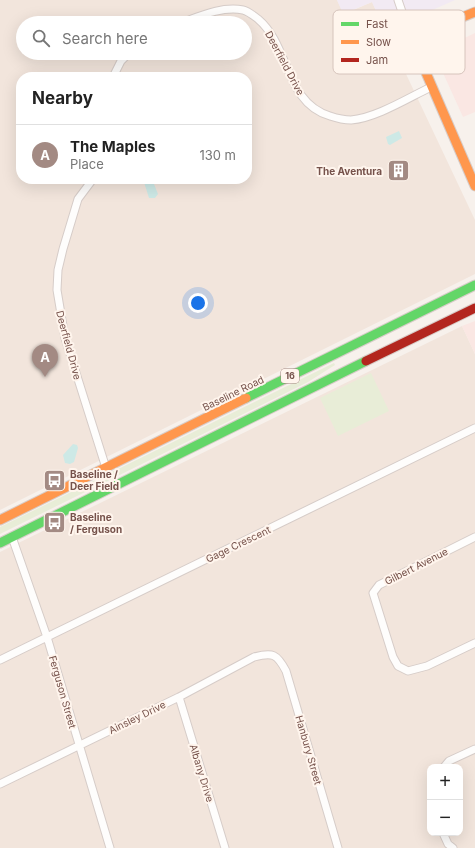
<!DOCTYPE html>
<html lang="en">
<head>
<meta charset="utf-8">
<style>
	body { margin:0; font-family:Inter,sans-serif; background:#f2f2f2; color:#222 }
	.controls { position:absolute; right:12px; bottom:12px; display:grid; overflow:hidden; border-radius:8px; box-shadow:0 4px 16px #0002 }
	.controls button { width:36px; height:36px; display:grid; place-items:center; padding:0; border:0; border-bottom:1px solid #e0e0e0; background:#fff; color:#222; font:20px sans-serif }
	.you { position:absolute; left:198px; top:303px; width:14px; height:14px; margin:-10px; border:3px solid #fff; border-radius:50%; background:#1a73e8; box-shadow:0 0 0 6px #1a73e833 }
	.badge { display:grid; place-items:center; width:26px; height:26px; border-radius:50%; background:#a38a83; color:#fff; font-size:13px; font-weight:700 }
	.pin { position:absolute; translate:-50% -33px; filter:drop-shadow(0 1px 2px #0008) }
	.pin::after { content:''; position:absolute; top:21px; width:14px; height:12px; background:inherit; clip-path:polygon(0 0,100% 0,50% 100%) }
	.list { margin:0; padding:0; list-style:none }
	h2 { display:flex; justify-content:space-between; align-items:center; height:52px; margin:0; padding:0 16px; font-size:17px }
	h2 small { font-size:13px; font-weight:400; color:#767676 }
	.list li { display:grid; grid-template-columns:26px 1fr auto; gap:12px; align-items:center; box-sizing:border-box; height:60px; padding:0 16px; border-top:1px solid #e0e0e0 }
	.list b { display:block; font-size:15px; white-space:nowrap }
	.list p { margin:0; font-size:13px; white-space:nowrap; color:#767676 }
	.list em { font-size:13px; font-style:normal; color:#767676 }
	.icon { flex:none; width:22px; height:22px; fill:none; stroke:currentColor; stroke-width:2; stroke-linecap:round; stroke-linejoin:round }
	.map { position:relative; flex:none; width:475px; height:848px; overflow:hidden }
	.search { position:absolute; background:#fff; box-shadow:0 4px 16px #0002; left:16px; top:16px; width:236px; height:44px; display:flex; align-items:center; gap:10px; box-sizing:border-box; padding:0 14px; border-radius:22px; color:#767676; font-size:15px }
	.panel { position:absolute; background:#fff; box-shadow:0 4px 16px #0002; left:16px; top:72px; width:236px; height:112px; border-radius:16px }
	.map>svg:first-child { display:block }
</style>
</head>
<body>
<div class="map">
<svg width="475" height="848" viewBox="0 0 475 848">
	<rect width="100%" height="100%" fill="#f7f1ec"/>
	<!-- residential -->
	<path fill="#f2e5dc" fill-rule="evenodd" d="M 0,0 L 337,0 L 344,14 L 372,2 L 475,220 L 475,274 L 0,510 ZM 23,23 L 245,23 L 245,53 L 23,53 ZM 21,77 L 247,77 L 247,179 L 21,179 Z
		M 462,326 L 475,354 L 475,848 L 0,848 L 0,552 ZM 430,767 L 460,767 L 460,833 L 430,833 Z"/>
	<!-- commercial -->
	<path fill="#fae7e3" d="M 475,33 L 475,112 L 463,117 L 439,64 L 441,49 Z
		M 475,321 L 475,354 L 462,326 Z"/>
	<!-- education -->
	<path fill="#f2eaf3" d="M 337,0 L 455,0 L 385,31 L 372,2 L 343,14 Z"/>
	<!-- green -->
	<path fill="#e8edd7" d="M 334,363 L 335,365 L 308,382 L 0,534 L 0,527 Z
		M 371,373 L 389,411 L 338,436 L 320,398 Z"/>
	<!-- water -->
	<path fill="#cde9e6" d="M 399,131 L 402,138 L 390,145 L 388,144 L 386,137 Z
		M 143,179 L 152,179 L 158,194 L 155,198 L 149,198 Z
		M 73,444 L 77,445 L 78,448 L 74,462 L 70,464 L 65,463 L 63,455 Z"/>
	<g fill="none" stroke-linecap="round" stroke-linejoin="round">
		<defs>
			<path id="street" d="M 398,0 L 411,38
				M 181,23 C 200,16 222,6 243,10 C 248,11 254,16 258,19 C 290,46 285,103 330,116 C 336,118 344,120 351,120 C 376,118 408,98 431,87
				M 113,77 L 121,61 L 129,53
				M 93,179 L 78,199 L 63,249 L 58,270 L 57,290 L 65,338 L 106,468
				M 12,537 L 47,637 L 110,848
				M 475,537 L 379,585 L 373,593 L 393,657 L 398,666 L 408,671 L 427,666 L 475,643
				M 0,660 L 475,428
				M 179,697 L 225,848
				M 444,767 L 449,761 L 475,749
				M 0,784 L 179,697 L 254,657 C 273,652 277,654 286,671 L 338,848
				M 443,833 L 448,844 L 453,848"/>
			<path id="fast" d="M 427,74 L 431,50 L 449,22
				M 246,398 L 475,285
				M 0,543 L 366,361"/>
			<path id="slow" d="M 475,12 L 411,38 L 475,186
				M 0,520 L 246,398"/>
			<path id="jam" d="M 366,361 L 475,308"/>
		</defs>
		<!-- street casing -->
		<use href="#street" stroke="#d6ccc8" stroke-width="9"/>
		<!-- fast casing -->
		<use href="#fast" stroke="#d7ccc8" stroke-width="11"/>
		<!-- slow casing -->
		<use href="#slow" stroke="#d7ccc8" stroke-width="11"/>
		<!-- jam casing -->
		<use href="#jam" stroke="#d7ccc8" stroke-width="11"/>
		<!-- street -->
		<use href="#street" stroke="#fefdfc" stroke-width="7"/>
		<!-- fast -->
		<use href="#fast" stroke="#63d668" stroke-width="9"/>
		<!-- slow -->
		<use href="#slow" stroke="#ff974d" stroke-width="9"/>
		<!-- jam -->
		<use href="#jam" stroke="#b3261e" stroke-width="9"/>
	</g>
	<!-- icons -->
	<defs>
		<symbol id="building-square" viewBox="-11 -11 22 22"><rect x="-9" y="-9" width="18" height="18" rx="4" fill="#a38a83" stroke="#fff5ed"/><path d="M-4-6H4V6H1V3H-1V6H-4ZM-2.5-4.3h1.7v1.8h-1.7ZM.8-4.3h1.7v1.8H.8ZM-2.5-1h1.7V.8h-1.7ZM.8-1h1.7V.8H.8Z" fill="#fff"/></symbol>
		<symbol id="bus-square" viewBox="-11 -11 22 22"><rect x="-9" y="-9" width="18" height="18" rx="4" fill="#a38a83" stroke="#fff5ed"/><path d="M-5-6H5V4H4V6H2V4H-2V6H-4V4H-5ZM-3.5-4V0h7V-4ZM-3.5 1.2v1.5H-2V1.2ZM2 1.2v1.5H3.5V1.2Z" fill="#fff"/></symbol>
	</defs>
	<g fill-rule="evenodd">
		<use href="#building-square" x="386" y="158" width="25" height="25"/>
		<use href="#bus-square" x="42" y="468" width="25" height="25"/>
		<use href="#bus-square" x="42" y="510" width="25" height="25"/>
	</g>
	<g text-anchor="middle" stroke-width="4" stroke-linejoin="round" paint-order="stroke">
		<!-- shield labels -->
		<rect fill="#fff5ed" stroke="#9f837c" stroke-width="1" x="281" y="369" width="18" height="14" rx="3"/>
		<g font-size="9" font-weight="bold" fill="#76524b">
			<text x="290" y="379">16</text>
		</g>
		<!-- street labels -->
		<g font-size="10" fill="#76524b" stroke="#fff5ed">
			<text transform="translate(285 63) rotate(62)" y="4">Deerfield Drive</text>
			<text transform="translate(69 345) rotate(75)" y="4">Deerfield Drive</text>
			<text transform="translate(233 393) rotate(-26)" y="4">Baseline Road</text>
			<text transform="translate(238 544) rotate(-26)" y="4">Gage Crescent</text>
			<text transform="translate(416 566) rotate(-27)" y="4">Gilbert Avenue</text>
			<text transform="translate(63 692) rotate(74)" y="4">Ferguson Street</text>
			<text transform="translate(137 717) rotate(-26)" y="4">Ainsley Drive</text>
			<text transform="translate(309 750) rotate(74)" y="4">Hanbury Street</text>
			<text transform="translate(202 773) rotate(73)" y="4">Albany Drive</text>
		</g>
		<!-- poi labels -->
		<g font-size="10" font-weight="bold" fill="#76524b" stroke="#fff5ed" text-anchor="start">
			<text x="382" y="175" text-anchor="end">The Aventura</text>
			<text x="70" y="478">Baseline /<tspan x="70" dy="12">Deer Field</tspan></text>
			<text x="70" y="521">Baseline<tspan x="70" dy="12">/ Ferguson</tspan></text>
		</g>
	</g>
	<!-- legend -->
	<rect x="333" y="10" width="132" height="64" rx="6" fill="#fff5ed" stroke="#d6c4bc" stroke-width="1"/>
	<rect x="341" y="22" width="18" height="4" fill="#63d668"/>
	<rect x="341" y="40" width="18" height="4" fill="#ff974d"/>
	<rect x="341" y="58" width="18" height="4" fill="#b3261e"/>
	<g font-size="11" fill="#76524b">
		<text x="366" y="28">Fast</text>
		<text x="366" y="46">Slow</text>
		<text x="366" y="64">Jam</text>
	</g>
</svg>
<div class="controls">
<button>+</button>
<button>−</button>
</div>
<div class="you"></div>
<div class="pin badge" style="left:45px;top:377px">A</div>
<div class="search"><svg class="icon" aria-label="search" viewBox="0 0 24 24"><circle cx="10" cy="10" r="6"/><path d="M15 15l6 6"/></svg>Search here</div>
<section class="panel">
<h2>Nearby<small></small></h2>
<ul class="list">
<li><span class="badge">A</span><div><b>The Maples</b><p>Place</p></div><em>130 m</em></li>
</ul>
</section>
</div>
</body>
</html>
